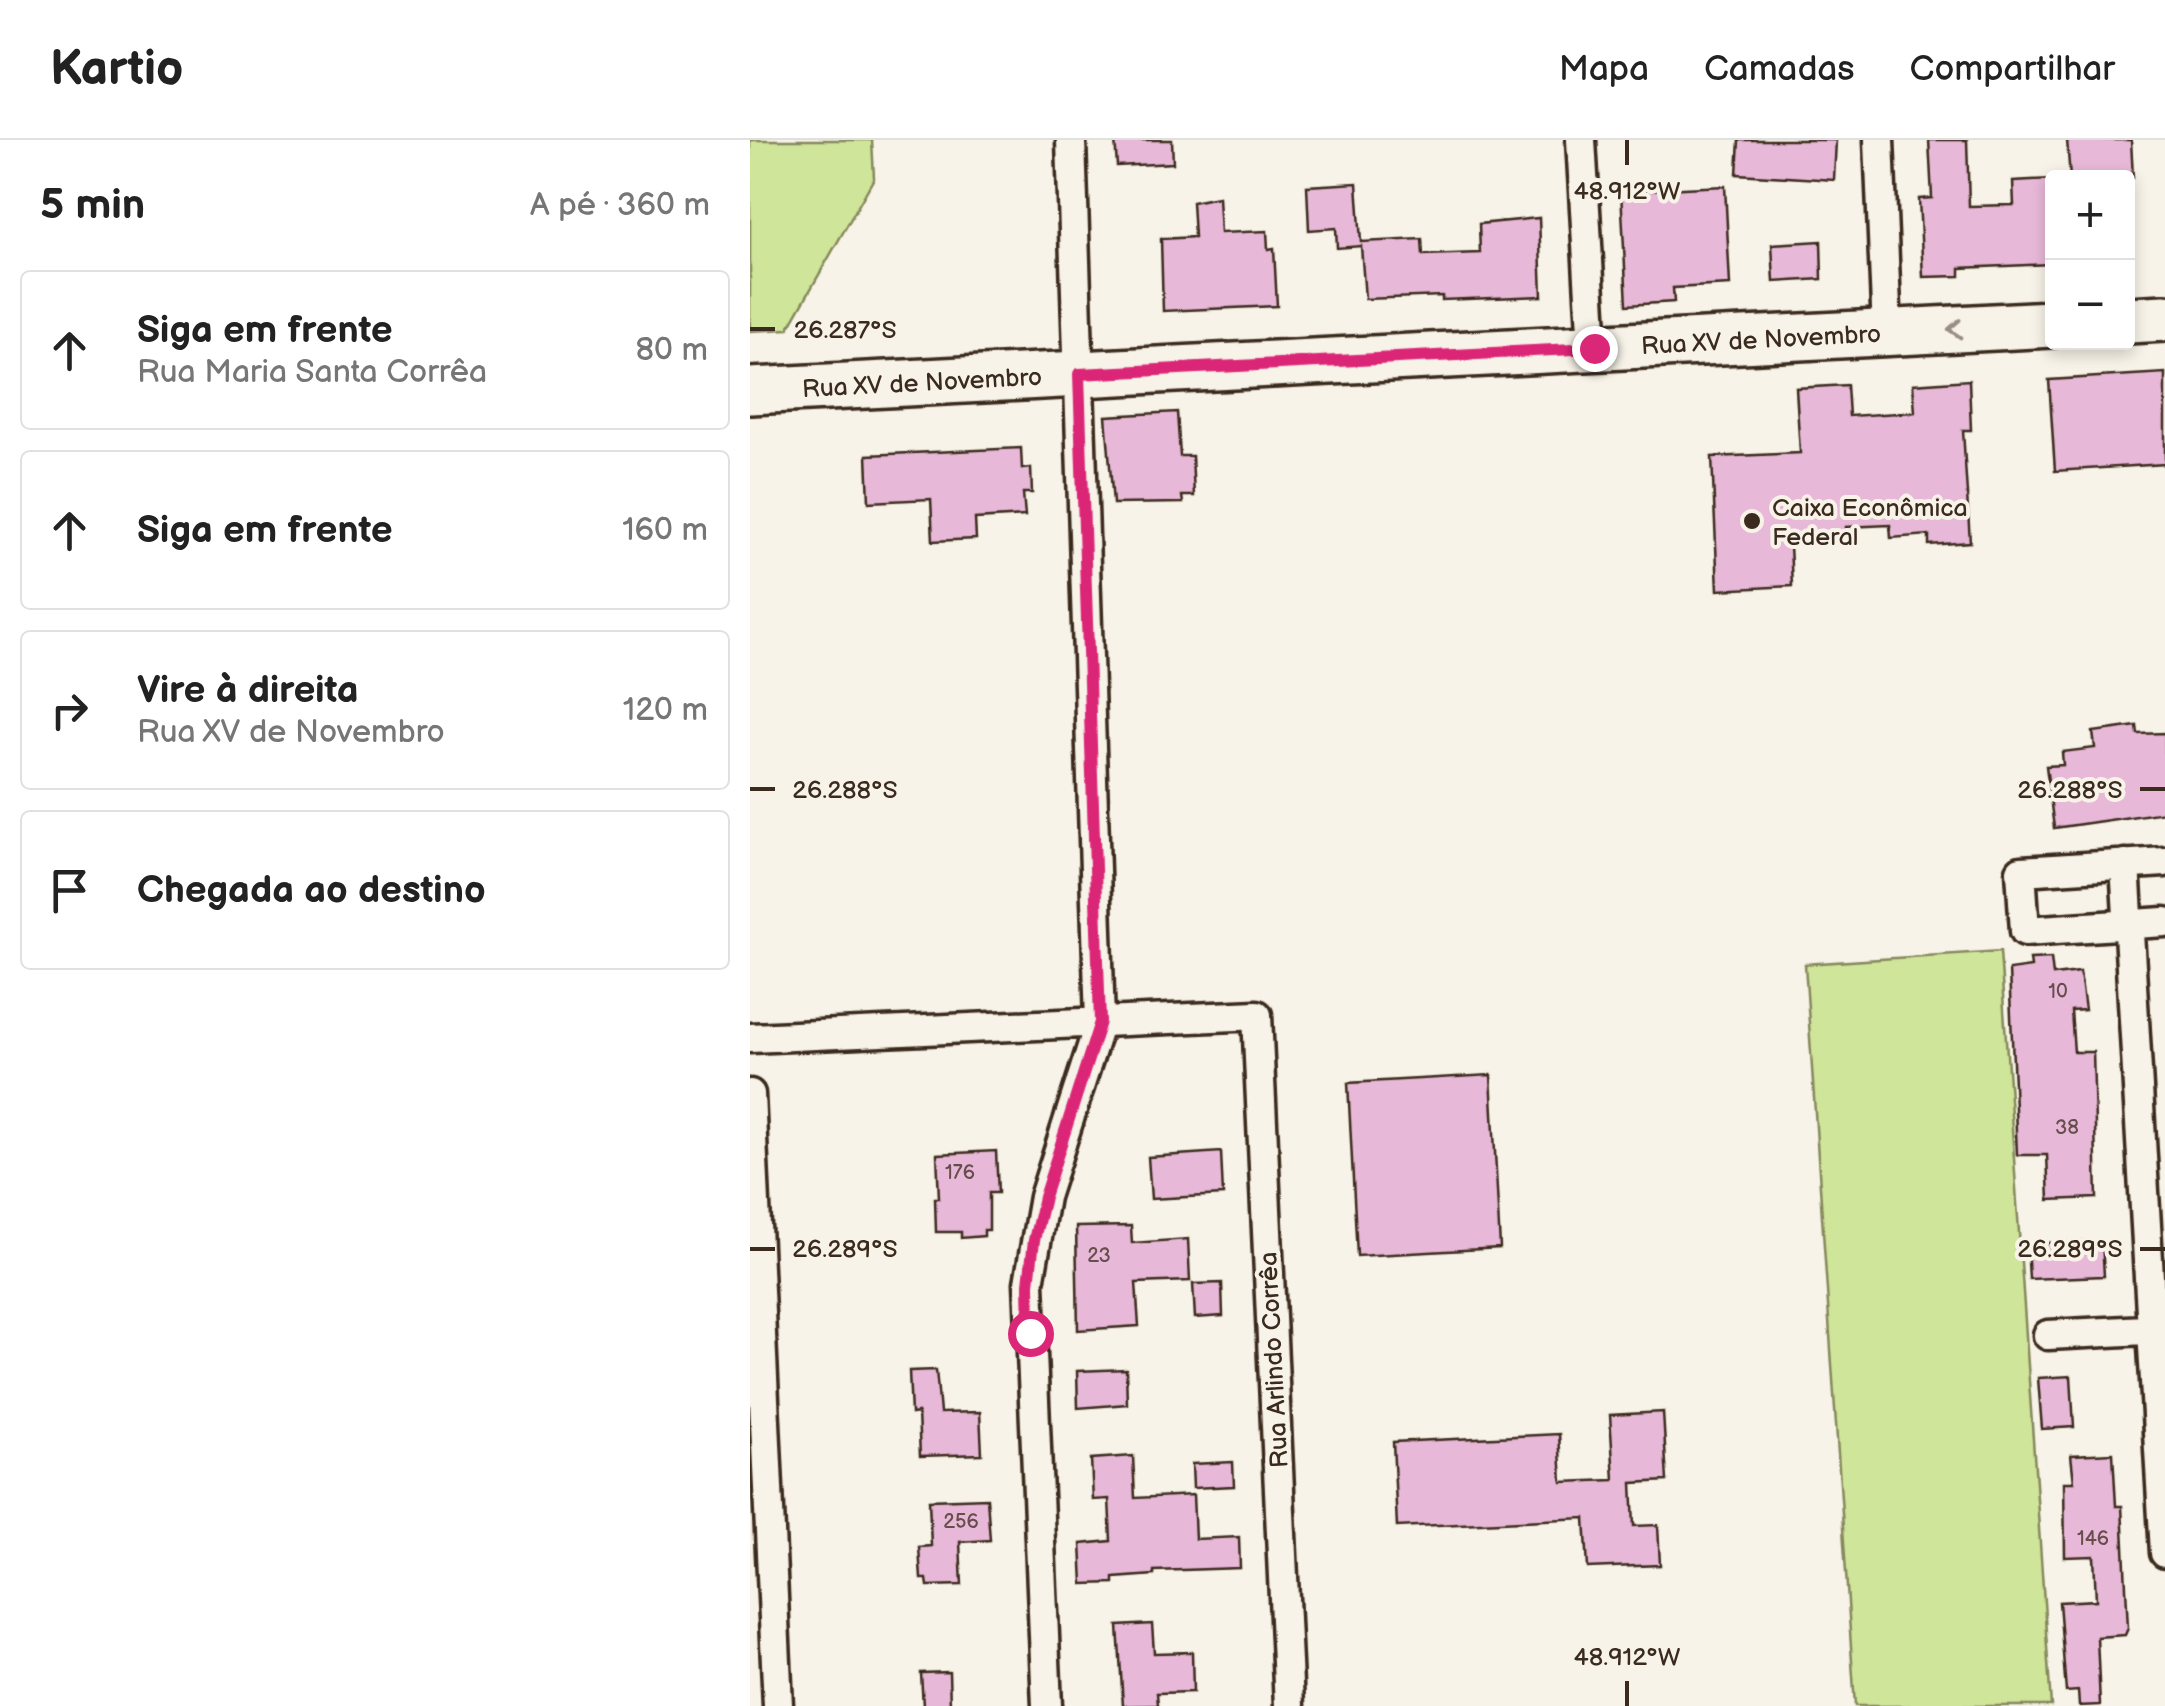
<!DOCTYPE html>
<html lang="pt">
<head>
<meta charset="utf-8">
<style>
	body { margin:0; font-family:"Balsamiq Sans",sans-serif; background:#f6f6f6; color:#222 }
	.controls { position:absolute; right:30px; top:30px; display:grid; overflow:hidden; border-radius:10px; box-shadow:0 5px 15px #0003 }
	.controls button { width:90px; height:90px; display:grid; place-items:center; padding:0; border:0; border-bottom:2px solid #e0e0e0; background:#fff; color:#222; font:50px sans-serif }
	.stop { position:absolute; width:30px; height:30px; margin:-22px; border:8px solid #db2777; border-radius:50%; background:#fff }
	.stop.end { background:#db2777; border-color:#fff; box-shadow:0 2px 10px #0008 }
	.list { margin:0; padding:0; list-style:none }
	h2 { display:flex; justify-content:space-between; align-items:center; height:130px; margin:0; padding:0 40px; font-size:42px }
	h2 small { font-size:32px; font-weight:400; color:#767676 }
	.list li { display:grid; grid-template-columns:65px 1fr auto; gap:30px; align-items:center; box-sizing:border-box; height:160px; margin:0 20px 20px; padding:0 20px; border:2px solid #e0e0e0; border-radius:10px }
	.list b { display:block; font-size:38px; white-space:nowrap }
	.list p { margin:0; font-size:32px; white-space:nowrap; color:#767676 }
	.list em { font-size:32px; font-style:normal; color:#767676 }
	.icon { flex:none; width:55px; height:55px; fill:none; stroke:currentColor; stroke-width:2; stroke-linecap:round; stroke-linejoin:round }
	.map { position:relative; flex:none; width:1415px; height:1566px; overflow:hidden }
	header { display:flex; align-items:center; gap:60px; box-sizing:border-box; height:140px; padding:0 50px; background:#fff; border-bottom:2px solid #e0e0e0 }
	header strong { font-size:48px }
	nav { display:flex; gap:55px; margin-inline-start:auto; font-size:35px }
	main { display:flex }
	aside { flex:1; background:#fff }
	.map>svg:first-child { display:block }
</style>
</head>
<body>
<header>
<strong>Kartio</strong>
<nav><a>Mapa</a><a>Camadas</a><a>Compartilhar</a></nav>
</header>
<main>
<aside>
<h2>5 min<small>A pé · 360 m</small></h2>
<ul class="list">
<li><svg class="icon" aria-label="ahead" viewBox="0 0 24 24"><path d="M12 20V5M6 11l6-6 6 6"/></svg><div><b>Siga em frente</b><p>Rua Maria Santa Corrêa</p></div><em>80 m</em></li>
<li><svg class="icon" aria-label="ahead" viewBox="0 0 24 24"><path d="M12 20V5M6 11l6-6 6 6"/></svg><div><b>Siga em frente</b></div><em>160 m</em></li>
<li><svg class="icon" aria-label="right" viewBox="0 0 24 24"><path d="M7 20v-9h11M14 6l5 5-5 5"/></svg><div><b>Vire à direita</b><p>Rua XV de Novembro</p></div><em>120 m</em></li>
<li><svg class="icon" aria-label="arrive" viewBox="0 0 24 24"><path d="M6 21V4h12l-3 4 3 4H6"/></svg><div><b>Chegada ao destino</b></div></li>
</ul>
</aside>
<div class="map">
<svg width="1415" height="1566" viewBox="0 0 1415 1566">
	<rect width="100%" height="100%" fill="#f7f3e8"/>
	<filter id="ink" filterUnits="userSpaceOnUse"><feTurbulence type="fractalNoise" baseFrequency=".01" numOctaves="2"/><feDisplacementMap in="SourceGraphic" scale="20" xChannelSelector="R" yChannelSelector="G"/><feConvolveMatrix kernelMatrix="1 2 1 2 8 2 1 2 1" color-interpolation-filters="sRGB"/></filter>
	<g filter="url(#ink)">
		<!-- green -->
		<path fill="#cfe59a" stroke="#85885c" stroke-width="2.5" d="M 0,0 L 122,0 L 124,38 L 38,189 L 0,191 Z
			M 1250,811 L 1301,1566 L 1105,1566 L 1055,824 Z"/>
		<!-- building -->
		<path fill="#e8b8d8" stroke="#3b2a1e" stroke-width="2.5" d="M 365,0 L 422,0 L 423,23 L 367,26 Z
			M 989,0 L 1086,0 L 1084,40 L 987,34 Z
			M 1179,0 L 1217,0 L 1219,66 L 1264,65 L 1263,41 L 1302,39 L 1302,124 L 1210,128 L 1210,136 L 1173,137 L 1169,59 L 1182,58 Z
			M 1317,0 L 1381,0 L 1383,38 L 1320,38 Z
			M 607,43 L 611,102 L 672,99 L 673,115 L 730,113 L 729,84 L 789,78 L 792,156 L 692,160 L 692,156 L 615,159 L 611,106 L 587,108 L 586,88 L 559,90 L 557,46 Z
			M 975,46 L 980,145 L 923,148 L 924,162 L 877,165 L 871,51 Z
			M 468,57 L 470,93 L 517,91 L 518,109 L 524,108 L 527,166 L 413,171 L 411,99 L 444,97 L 442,62 Z
			M 1071,101 L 1072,139 L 1024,142 L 1022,104 Z
			M 1415,233 L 1415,324 L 1305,331 L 1299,240 Z
			M 1219,240 L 1221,290 L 1213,290 L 1220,402 L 1179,405 L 1179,395 L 1141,398 L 1140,385 L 1096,387 L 1097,402 L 1040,405 L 1042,446 L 968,450 L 962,317 L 1050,313 L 1046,248 L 1097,245 L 1099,276 L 1165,272 L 1163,244 Z
			M 427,272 L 430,316 L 442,316 L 444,356 L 432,356 L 433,363 L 363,364 L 356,276 Z
			M 271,308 L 272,329 L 281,328 L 282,353 L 273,353 L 275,376 L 225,379 L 226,399 L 183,401 L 181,359 L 119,362 L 117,315 Z
			M 1387,586 L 1388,594 L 1415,593 L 1415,672 L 1304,688 L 1296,626 L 1313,625 L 1312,612 L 1345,608 L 1343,592 Z
			M 1301,818 L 1303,835 L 1330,832 L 1335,870 L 1321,871 L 1324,912 L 1343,912 L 1347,1058 L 1299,1060 L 1297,1015 L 1267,1015 L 1259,830 L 1281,827 L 1280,819 Z
			M 741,935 L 750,1108 L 607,1116 L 598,943 Z
			M 246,1011 L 248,1053 L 239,1053 L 239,1090 L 234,1090 L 234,1096 L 211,1098 L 211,1092 L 186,1092 L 185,1058 L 189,1058 L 187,1014 Z
			M 471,1012 L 473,1055 L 401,1059 L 398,1017 Z
			M 381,1086 L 382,1103 L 438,1099 L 440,1141 L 386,1143 L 389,1186 L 328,1190 L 326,1087 Z
			M 1352,1100 L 1354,1136 L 1279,1139 L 1277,1104 Z
			M 472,1143 L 473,1176 L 445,1178 L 443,1144 Z
			M 376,1229 L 377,1264 L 328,1268 L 327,1231 Z
			M 186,1230 L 190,1273 L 230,1272 L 232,1314 L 170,1316 L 168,1273 L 161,1274 L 159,1231 Z
			M 1321,1236 L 1324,1287 L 1292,1289 L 1288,1238 Z
			M 913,1272 L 917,1341 L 882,1343 L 884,1386 L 908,1385 L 910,1425 L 838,1428 L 835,1378 L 647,1387 L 643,1302 L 809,1294 L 812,1342 L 864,1340 L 860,1275 Z
			M 1363,1313 L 1366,1366 L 1372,1366 L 1378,1488 L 1375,1495 L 1347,1497 L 1350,1565 L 1329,1566 L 1328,1551 L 1316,1552 L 1309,1462 L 1346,1460 L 1344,1416 L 1315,1417 L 1314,1342 L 1324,1342 L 1321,1315 Z
			M 383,1316 L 385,1358 L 443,1355 L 445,1399 L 489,1397 L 490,1428 L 404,1431 L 404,1435 L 364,1438 L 364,1443 L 333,1444 L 331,1404 L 361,1401 L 359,1359 L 343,1360 L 341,1319 Z
			M 483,1322 L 484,1346 L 443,1348 L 442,1324 Z
			M 237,1358 L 240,1400 L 210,1402 L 212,1445 L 178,1446 L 177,1439 L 171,1439 L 169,1407 L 181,1406 L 179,1360 Z
			M 402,1484 L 404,1513 L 442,1512 L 443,1552 L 407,1553 L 408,1565 L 373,1566 L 368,1486 Z
			M 199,1532 L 200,1566 L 173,1566 L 171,1533 Z"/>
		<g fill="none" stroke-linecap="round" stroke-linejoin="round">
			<defs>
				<path id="street" d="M 831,0 L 843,208
					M 1129,0 L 1137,192
					M 1415,722 L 1271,731 L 1275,791 L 1415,782
					M 1375,724 L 1415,1413
					M 0,898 L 507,875 L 539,1566
					M 0,954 L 28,1566
					M 1298,1195 L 1415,1189
					M 297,1566 L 279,1143 L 294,1057 L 350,882 L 321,0"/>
				<path id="primary" d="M 1378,180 L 1415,178
					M 0,251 L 1302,184"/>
			</defs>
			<!-- street casing -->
			<use href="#street" stroke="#3b2a1e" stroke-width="35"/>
			<!-- primary casing -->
			<use href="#primary" stroke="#3b2a1e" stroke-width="52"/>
			<!-- street -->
			<use href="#street" stroke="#f7f3e8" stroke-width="28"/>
			<!-- primary -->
			<use href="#primary" stroke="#f7f3e8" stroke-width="45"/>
		</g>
		<!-- one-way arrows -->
		<defs><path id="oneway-chevron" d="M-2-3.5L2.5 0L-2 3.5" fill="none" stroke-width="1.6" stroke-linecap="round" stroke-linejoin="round" transform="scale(2.5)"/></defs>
		<use stroke="#998e83" href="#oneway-chevron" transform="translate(1205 189) rotate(177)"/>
	</g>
	<g fill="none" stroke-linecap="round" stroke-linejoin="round" filter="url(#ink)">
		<!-- route -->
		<path stroke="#db2777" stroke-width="12" d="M 280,1193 L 279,1144 L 284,1100 L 294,1057 L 350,882 L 329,234 L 844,208"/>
	</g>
	<!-- ticks -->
	<path fill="none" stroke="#3b2a1e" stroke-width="4" d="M 877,0 L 877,25M 0,189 L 25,189M 0,649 L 25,649M 1390,649 L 1415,649M 0,1109 L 25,1109M 1390,1109 L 1415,1109M 877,1541 L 877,1566"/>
	<!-- markers -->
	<circle fill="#3b2a1e" stroke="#f7f3e8" stroke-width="4" cx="1002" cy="381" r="10"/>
	<g text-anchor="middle" stroke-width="8" stroke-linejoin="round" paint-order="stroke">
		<!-- number labels -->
		<g font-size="20" fill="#664e4c">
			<text x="1308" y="858">10</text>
			<text x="1317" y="994">38</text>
			<text x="210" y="1039">176</text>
			<text x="349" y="1122">23</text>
			<text x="211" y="1388">256</text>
			<text x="1343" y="1405">146</text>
		</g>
		<!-- street labels -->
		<g font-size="25" fill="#3b2a1e" stroke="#f7f3e8">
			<text transform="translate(1011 199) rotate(-3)" y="9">Rua XV de Novembro</text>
			<text transform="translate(172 242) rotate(-3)" y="9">Rua XV de Novembro</text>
			<text transform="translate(523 1220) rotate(-93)" y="9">Rua Arlindo Corrêa</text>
		</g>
		<!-- poi labels -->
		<g font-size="25" fill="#3b2a1e" stroke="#f7f3e8" text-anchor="start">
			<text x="1022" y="376">Caixa Econômica<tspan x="1022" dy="29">Federal</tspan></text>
		</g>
	</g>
	<g font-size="25" text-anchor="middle" fill="#3b2a1e" stroke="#f7f3e8" stroke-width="8" stroke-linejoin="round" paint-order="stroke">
		<text x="877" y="59">48.912°W</text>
		<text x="95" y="198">26.287°S</text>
		<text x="95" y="658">26.288°S</text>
		<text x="1320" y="658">26.288°S</text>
		<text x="95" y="1117">26.289°S</text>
		<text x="1320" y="1117">26.289°S</text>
		<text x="877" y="1525">48.912°W</text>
	</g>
</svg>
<div class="controls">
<button>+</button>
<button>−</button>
</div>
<div class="stop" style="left:280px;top:1193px"></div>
<div class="stop end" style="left:844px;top:208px"></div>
</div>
</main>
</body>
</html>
